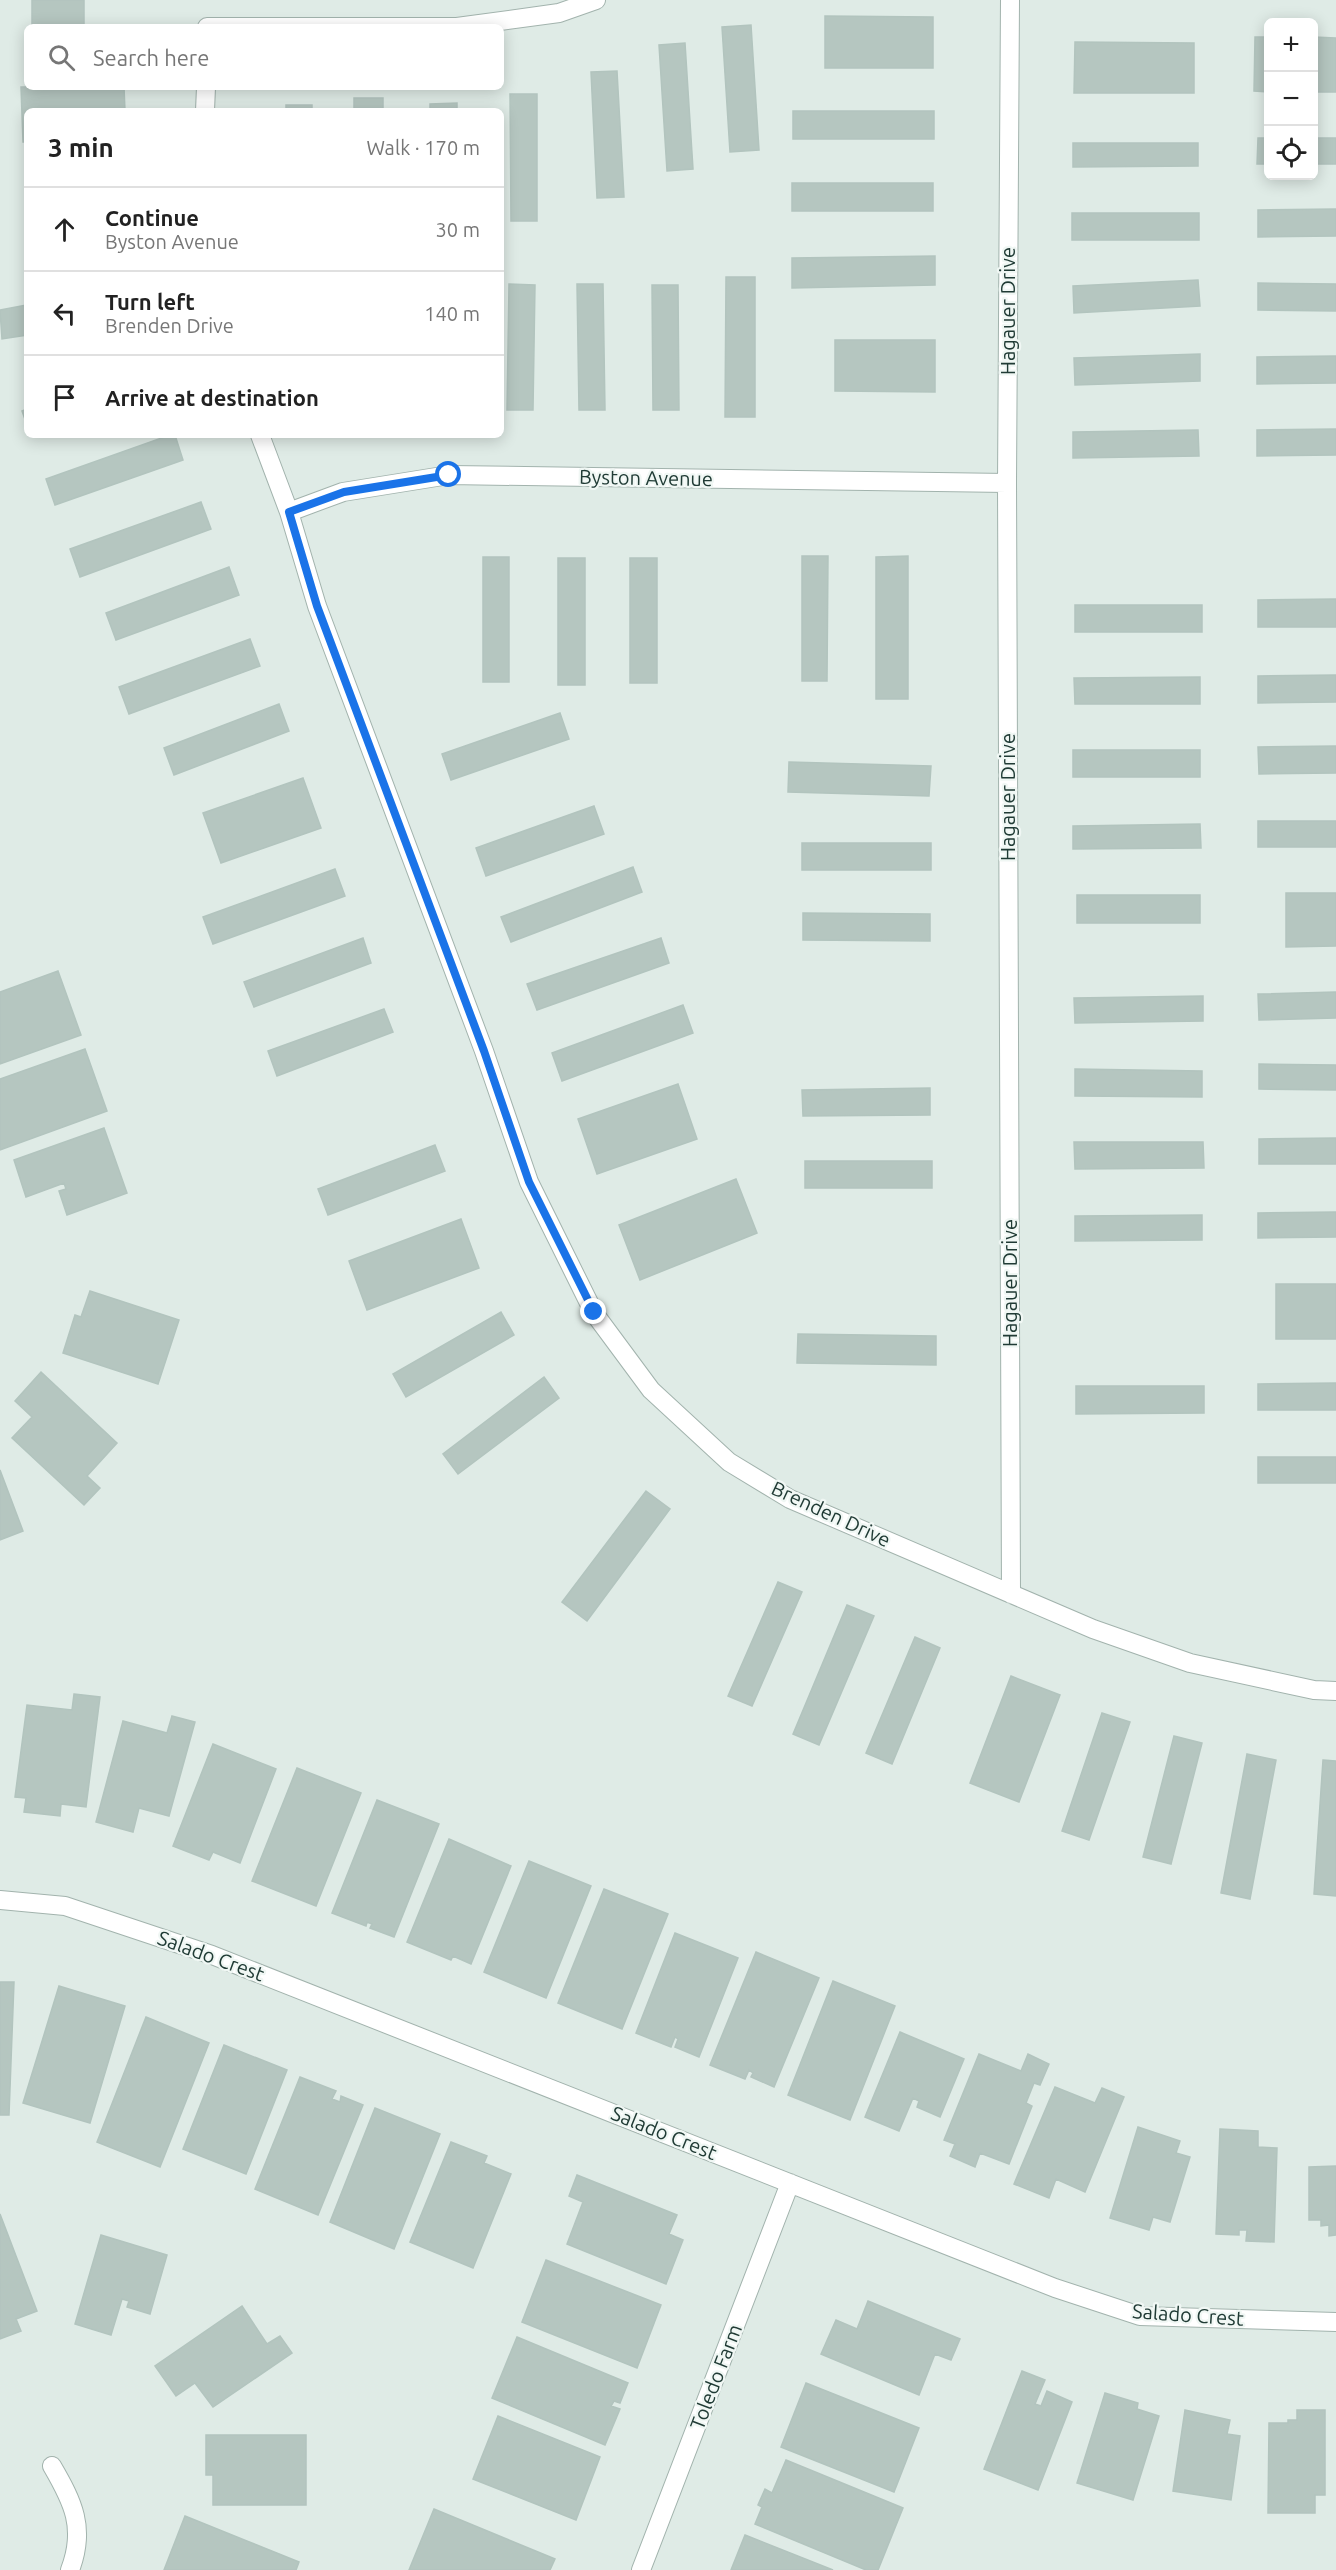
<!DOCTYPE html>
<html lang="en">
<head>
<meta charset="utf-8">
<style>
	body { margin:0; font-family:Ubuntu,sans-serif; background:#f6f6f6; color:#222 }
	.controls { position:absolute; right:18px; top:18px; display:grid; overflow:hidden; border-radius:9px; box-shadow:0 3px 15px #0003 }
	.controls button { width:54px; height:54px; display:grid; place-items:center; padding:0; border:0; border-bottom:2px solid #e0e0e0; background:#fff; color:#222; font:30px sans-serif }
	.stop { position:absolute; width:18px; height:18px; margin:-14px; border:4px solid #1a73e8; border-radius:50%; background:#fff }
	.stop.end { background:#1a73e8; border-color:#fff; box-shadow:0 2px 6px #0008 }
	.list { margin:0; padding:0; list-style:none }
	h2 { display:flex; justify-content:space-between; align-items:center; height:78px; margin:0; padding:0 24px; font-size:26px }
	h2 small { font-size:20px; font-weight:400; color:#767676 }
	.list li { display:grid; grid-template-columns:39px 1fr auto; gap:18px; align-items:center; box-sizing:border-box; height:84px; padding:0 24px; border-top:2px solid #e0e0e0 }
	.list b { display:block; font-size:22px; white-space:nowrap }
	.list p { margin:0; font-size:20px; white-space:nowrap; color:#767676 }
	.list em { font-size:20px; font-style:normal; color:#767676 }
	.icon { flex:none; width:33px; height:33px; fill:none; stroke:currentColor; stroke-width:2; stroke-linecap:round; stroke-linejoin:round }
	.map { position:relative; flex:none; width:1336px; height:2570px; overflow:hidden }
	.search { position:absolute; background:#fff; box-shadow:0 3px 15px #0003; left:24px; top:24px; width:480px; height:66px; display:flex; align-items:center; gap:15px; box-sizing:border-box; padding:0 21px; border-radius:9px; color:#767676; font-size:22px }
	.panel { position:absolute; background:#fff; box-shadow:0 3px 15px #0003; left:24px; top:108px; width:480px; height:330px; border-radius:9px }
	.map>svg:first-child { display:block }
</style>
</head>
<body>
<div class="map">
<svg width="1336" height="2570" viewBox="0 0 1336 2570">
	<rect width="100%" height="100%" fill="#dfebe6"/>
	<!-- building -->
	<path fill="#b5c6c0" stroke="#b2c4be" stroke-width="1.5" d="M 32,0 L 84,0 L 84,27 L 32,27 Z
		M 825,16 L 933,17 L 933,68 L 825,68 Z
		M 751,25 L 759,150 L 730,152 L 722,27 Z
		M 1255,37 L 1268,37 L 1268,92 L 1254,91 Z
		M 1314,37 L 1336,38 L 1336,92 L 1314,92 Z
		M 1075,42 L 1194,43 L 1194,93 L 1074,93 Z
		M 685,43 L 693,169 L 667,171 L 659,45 Z
		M 617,71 L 624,197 L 597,198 L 591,72 Z
		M 21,87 L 124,87 L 125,111 L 27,111 L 27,142 L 23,142 Z
		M 510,94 L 537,94 L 537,221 L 511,221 Z
		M 354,98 L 383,98 L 383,111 L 354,111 Z
		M 457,103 L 457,111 L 430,111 L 430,104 Z
		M 286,105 L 312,105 L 312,111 L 286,111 Z
		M 793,111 L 934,111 L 934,139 L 793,139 Z
		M 1258,138 L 1268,138 L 1268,164 L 1257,164 Z
		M 1314,138 L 1336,138 L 1336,164 L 1314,164 Z
		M 1073,143 L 1198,143 L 1198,166 L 1073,167 Z
		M 792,183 L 933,183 L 933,211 L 792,211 Z
		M 1336,209 L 1336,236 L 1258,237 L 1258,210 Z
		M 1072,213 L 1199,213 L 1199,240 L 1072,240 Z
		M 935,256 L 935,285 L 792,288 L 792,258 Z
		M 726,277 L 755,277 L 755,417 L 725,417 Z
		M 1198,280 L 1200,306 L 1074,313 L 1073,286 Z
		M 1258,283 L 1336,284 L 1336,311 L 1258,310 Z
		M 509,284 L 535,285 L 533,410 L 507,410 Z
		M 577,284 L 603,284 L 605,410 L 579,410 Z
		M 652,285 L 678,285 L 679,410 L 653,410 Z
		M 27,305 L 27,335 L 2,339 L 0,310 Z
		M 835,340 L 935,340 L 935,392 L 835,391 Z
		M 1200,354 L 1200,381 L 1075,385 L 1074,358 Z
		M 1336,356 L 1336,383 L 1257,384 L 1257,357 Z
		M 27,409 L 27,425 L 22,411 Z
		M 1336,429 L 1336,455 L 1257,456 L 1257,430 Z
		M 1198,430 L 1199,456 L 1073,458 L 1073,432 Z
		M 170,435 L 175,435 L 183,460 L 55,505 L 46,479 Z
		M 201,502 L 211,529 L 80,577 L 70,549 Z
		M 802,556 L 828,556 L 827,681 L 802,681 Z
		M 908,556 L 908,699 L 876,699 L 876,557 Z
		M 483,557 L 509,557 L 509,682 L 483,682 Z
		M 558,558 L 585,558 L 585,685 L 558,685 Z
		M 630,558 L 657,558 L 657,683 L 630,683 Z
		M 229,567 L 239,595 L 116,640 L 106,613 Z
		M 1336,599 L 1336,627 L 1258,627 L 1258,600 Z
		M 1075,605 L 1202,605 L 1202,632 L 1075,632 Z
		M 250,639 L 260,666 L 129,714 L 119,687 Z
		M 1336,675 L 1336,702 L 1258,703 L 1258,676 Z
		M 1200,677 L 1200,704 L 1075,704 L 1074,678 Z
		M 279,704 L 289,731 L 174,775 L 164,748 Z
		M 560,713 L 569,739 L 451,780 L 442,754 Z
		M 1336,746 L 1336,773 L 1259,774 L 1258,747 Z
		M 1073,750 L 1200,750 L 1200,777 L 1073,777 Z
		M 789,762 L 931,766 L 929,796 L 788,792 Z
		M 303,778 L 321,828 L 221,863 L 203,813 Z
		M 594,806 L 604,834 L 486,876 L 476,848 Z
		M 1258,821 L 1336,821 L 1336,847 L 1258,847 Z
		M 1200,824 L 1201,848 L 1073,849 L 1073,826 Z
		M 802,843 L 931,843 L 931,870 L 802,870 Z
		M 633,867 L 642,892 L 511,942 L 501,917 Z
		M 335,869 L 345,896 L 213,944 L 203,917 Z
		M 1286,893 L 1336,893 L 1336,946 L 1286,947 Z
		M 1077,895 L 1200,895 L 1200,923 L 1077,923 Z
		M 803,913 L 930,914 L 930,941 L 803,940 Z
		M 363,938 L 371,963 L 254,1007 L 244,982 Z
		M 661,938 L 669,963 L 537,1010 L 527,984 Z
		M 58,971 L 81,1035 L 0,1064 L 0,992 Z
		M 1336,992 L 1336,1018 L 1259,1020 L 1258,994 Z
		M 1203,996 L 1203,1021 L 1075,1023 L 1074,998 Z
		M 683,1005 L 693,1033 L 562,1081 L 552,1053 Z
		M 384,1009 L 393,1032 L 277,1076 L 268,1051 Z
		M 85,1049 L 107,1111 L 0,1150 L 0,1079 Z
		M 1259,1064 L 1336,1065 L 1336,1090 L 1259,1089 Z
		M 1075,1069 L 1202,1071 L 1202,1097 L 1075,1096 Z
		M 678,1084 L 697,1139 L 597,1174 L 578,1119 Z
		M 930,1088 L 930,1115 L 803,1116 L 802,1090 Z
		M 104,1128 L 127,1193 L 67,1215 L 59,1191 L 66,1189 L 64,1183 L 26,1197 L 14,1160 Z
		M 1336,1138 L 1336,1164 L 1259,1164 L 1259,1139 Z
		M 1074,1142 L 1203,1142 L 1204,1168 L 1075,1169 Z
		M 435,1145 L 445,1171 L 328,1215 L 318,1189 Z
		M 805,1161 L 932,1161 L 932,1188 L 805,1188 Z
		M 736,1179 L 757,1233 L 640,1280 L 619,1225 Z
		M 1336,1212 L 1336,1237 L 1258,1238 L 1258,1213 Z
		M 1202,1215 L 1202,1240 L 1075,1241 L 1075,1216 Z
		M 461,1219 L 479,1268 L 367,1310 L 349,1261 Z
		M 1276,1284 L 1336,1284 L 1336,1339 L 1276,1339 Z
		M 90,1291 L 179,1320 L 158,1384 L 63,1353 L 75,1315 L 81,1317 Z
		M 501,1312 L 514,1335 L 406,1397 L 393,1374 Z
		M 798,1334 L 936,1336 L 936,1365 L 797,1363 Z
		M 41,1372 L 117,1443 L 87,1476 L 100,1488 L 84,1505 L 12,1438 L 32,1417 L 15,1401 Z
		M 544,1377 L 559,1398 L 458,1474 L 443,1454 Z
		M 1336,1383 L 1336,1410 L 1258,1410 L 1258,1384 Z
		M 1076,1386 L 1204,1386 L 1204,1413 L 1076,1414 Z
		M 1258,1457 L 1336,1457 L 1336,1483 L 1258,1483 Z
		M 0,1470 L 23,1531 L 0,1540 Z
		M 646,1491 L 670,1509 L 587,1621 L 562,1602 Z
		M 778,1582 L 802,1592 L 752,1706 L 728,1696 Z
		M 847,1605 L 874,1616 L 819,1745 L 793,1734 Z
		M 915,1637 L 940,1648 L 892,1764 L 866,1753 Z
		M 1011,1676 L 1060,1695 L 1019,1802 L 970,1783 Z
		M 74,1694 L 100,1697 L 86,1807 L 61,1804 L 60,1816 L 24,1812 L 26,1798 L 15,1797 L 27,1705 L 72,1710 Z
		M 1102,1713 L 1130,1722 L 1089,1840 L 1062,1831 Z
		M 172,1716 L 195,1722 L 169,1816 L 139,1808 L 133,1832 L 96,1822 L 123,1721 L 167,1733 Z
		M 1174,1736 L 1202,1743 L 1171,1864 L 1143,1857 Z
		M 213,1744 L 276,1769 L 240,1863 L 213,1852 L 209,1860 L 173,1846 Z
		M 1247,1754 L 1276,1760 L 1250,1899 L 1221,1893 Z
		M 1323,1760 L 1336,1761 L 1336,1896 L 1314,1894 Z
		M 297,1768 L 361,1793 L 316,1906 L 252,1881 Z
		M 377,1800 L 439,1824 L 394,1937 L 370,1928 L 372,1924 L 367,1922 L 366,1926 L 332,1913 Z
		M 449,1839 L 511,1866 L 471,1964 L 453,1956 L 451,1960 L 407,1942 Z
		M 529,1861 L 591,1886 L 546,1998 L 484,1972 Z
		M 604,1889 L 668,1914 L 622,2029 L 558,2003 Z
		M 675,1933 L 738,1958 L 699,2057 L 675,2047 L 678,2039 L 675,2037 L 671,2047 L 636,2033 Z
		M 756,1952 L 819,1978 L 774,2087 L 751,2077 L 753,2073 L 749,2070 L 745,2079 L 710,2065 Z
		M 833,1981 L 895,2006 L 850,2120 L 788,2095 Z
		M 0,1982 L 14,1982 L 9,2115 L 0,2115 Z
		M 59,1986 L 125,2006 L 90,2123 L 23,2103 Z
		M 146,2017 L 209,2043 L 160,2167 L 97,2142 Z
		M 900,2032 L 964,2059 L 940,2117 L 917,2107 L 919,2101 L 913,2098 L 899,2131 L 865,2117 Z
		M 224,2045 L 287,2070 L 246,2174 L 183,2149 Z
		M 979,2054 L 1021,2071 L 1028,2054 L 1049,2064 L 1040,2085 L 1034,2083 L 1026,2103 L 1032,2106 L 1009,2164 L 980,2153 L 975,2167 L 950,2156 L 955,2144 L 944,2140 Z
		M 300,2077 L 336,2091 L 332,2099 L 340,2102 L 341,2096 L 363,2105 L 318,2215 L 255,2189 Z
		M 1055,2087 L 1095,2103 L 1102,2088 L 1124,2097 L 1085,2192 L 1056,2179 L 1049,2198 L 1014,2184 Z
		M 375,2108 L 440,2134 L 394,2249 L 330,2222 Z
		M 1138,2127 L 1180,2141 L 1176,2153 L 1190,2157 L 1170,2222 L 1153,2217 L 1149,2230 L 1110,2218 Z
		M 1220,2129 L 1258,2131 L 1258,2147 L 1277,2148 L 1274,2242 L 1246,2241 L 1247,2230 L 1239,2230 L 1239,2235 L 1216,2234 Z
		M 451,2142 L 487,2156 L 484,2163 L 511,2174 L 473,2268 L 410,2242 Z
		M 1336,2166 L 1336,2235 L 1329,2236 L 1329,2225 L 1321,2226 L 1321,2220 L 1309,2220 L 1309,2167 Z
		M 577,2175 L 677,2215 L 669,2234 L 683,2240 L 666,2284 L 567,2244 L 583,2202 L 569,2196 Z
		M 0,2214 L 37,2311 L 16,2319 L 21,2331 L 0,2339 Z
		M 101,2235 L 167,2255 L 150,2314 L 127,2307 L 129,2301 L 122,2299 L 111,2335 L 75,2324 Z
		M 546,2260 L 661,2305 L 637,2368 L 522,2322 Z
		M 868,2301 L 960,2339 L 951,2360 L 935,2354 L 919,2395 L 821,2354 L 836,2320 L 857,2329 Z
		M 242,2306 L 267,2344 L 280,2336 L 292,2353 L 213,2407 L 195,2383 L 176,2396 L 155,2366 Z
		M 517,2337 L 628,2383 L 620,2403 L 614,2401 L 611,2406 L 620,2409 L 605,2445 L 492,2398 Z
		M 1022,2371 L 1045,2380 L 1035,2404 L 1041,2406 L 1047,2391 L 1072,2402 L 1038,2490 L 984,2469 Z
		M 806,2383 L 919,2428 L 894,2492 L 781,2447 Z
		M 1105,2393 L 1138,2403 L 1137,2409 L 1159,2416 L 1133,2500 L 1077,2483 Z
		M 1185,2410 L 1230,2420 L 1227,2434 L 1240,2436 L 1231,2500 L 1173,2491 Z
		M 1297,2410 L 1325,2410 L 1325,2495 L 1315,2495 L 1315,2513 L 1268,2513 L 1269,2423 L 1288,2423 L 1288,2420 L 1297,2420 Z
		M 498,2416 L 600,2457 L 576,2520 L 473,2479 Z
		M 206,2435 L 306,2435 L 306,2505 L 213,2505 L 213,2475 L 206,2475 Z
		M 786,2460 L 903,2508 L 878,2570 L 866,2570 L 755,2524 L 762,2507 L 758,2505 L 765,2489 L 772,2493 Z
		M 434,2509 L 555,2559 L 550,2570 L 409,2570 Z
		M 185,2516 L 299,2562 L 296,2570 L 164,2570 Z
		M 745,2535 L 833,2570 L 731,2570 Z"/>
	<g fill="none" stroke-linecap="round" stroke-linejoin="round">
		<defs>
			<path id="street" d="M 1010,0 L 1007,483 L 1011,1594
				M 207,27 L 457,27 L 559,13 L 596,0
				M 205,111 L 206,87
				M 260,435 L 289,512 L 317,606 L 484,1051 L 529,1182 L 594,1313 L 651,1390 L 729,1462 L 790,1499 L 1093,1629 L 1190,1663 L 1314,1690 L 1336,1691
				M 289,512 L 343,492 L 449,475 L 1007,483
				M 0,1900 L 65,1906 L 212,1955 L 1055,2288 L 1140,2316 L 1336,2322
				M 52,2466 C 73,2502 86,2528 70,2570
				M 641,2570 L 790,2183"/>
		</defs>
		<!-- street casing -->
		<use href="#street" stroke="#a2b3ad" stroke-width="20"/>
		<!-- street -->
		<use href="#street" stroke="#fff" stroke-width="18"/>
	</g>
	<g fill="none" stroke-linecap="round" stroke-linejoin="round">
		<!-- route -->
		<path stroke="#1a73e8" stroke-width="8" d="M 449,475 L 344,492 L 289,512 L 317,606 L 484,1051 L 529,1182 L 594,1312"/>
	</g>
	<g text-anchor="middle" stroke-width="4.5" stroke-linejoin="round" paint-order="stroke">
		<!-- street labels -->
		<g font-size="20" fill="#203b35" stroke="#f0f7f4">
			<text transform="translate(1008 311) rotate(-90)" y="7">Hagauer Drive</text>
			<text transform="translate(646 478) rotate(1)" y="7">Byston Avenue</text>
			<text transform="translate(1008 797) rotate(-90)" y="7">Hagauer Drive</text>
			<text transform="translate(1010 1283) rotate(-90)" y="7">Hagauer Drive</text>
			<text transform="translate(831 1514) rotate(25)" y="7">Brenden Drive</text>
			<text transform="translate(211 1956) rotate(20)" y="7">Salado Crest</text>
			<text transform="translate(664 2133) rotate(22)" y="7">Salado Crest</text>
			<text transform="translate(1188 2315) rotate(4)" y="7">Salado Crest</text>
			<text transform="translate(716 2377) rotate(-69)" y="7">Toledo Farm</text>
		</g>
	</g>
</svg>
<div class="controls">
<button>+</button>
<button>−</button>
<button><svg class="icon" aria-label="locate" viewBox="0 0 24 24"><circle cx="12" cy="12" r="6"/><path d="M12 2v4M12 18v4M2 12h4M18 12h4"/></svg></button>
</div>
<div class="stop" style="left:449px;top:475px"></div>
<div class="stop end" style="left:594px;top:1312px"></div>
<div class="search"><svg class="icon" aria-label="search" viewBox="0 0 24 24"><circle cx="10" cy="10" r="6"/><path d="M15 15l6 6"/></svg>Search here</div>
<section class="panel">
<h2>3 min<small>Walk · 170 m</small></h2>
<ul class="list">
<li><svg class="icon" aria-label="ahead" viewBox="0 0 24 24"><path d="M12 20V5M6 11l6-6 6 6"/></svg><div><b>Continue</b><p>Byston Avenue</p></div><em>30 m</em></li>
<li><svg class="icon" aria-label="left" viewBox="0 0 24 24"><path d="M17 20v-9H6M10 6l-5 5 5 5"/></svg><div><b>Turn left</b><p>Brenden Drive</p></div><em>140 m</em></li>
<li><svg class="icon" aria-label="arrive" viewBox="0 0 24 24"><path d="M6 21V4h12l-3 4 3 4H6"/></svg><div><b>Arrive at destination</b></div></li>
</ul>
</section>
</div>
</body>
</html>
